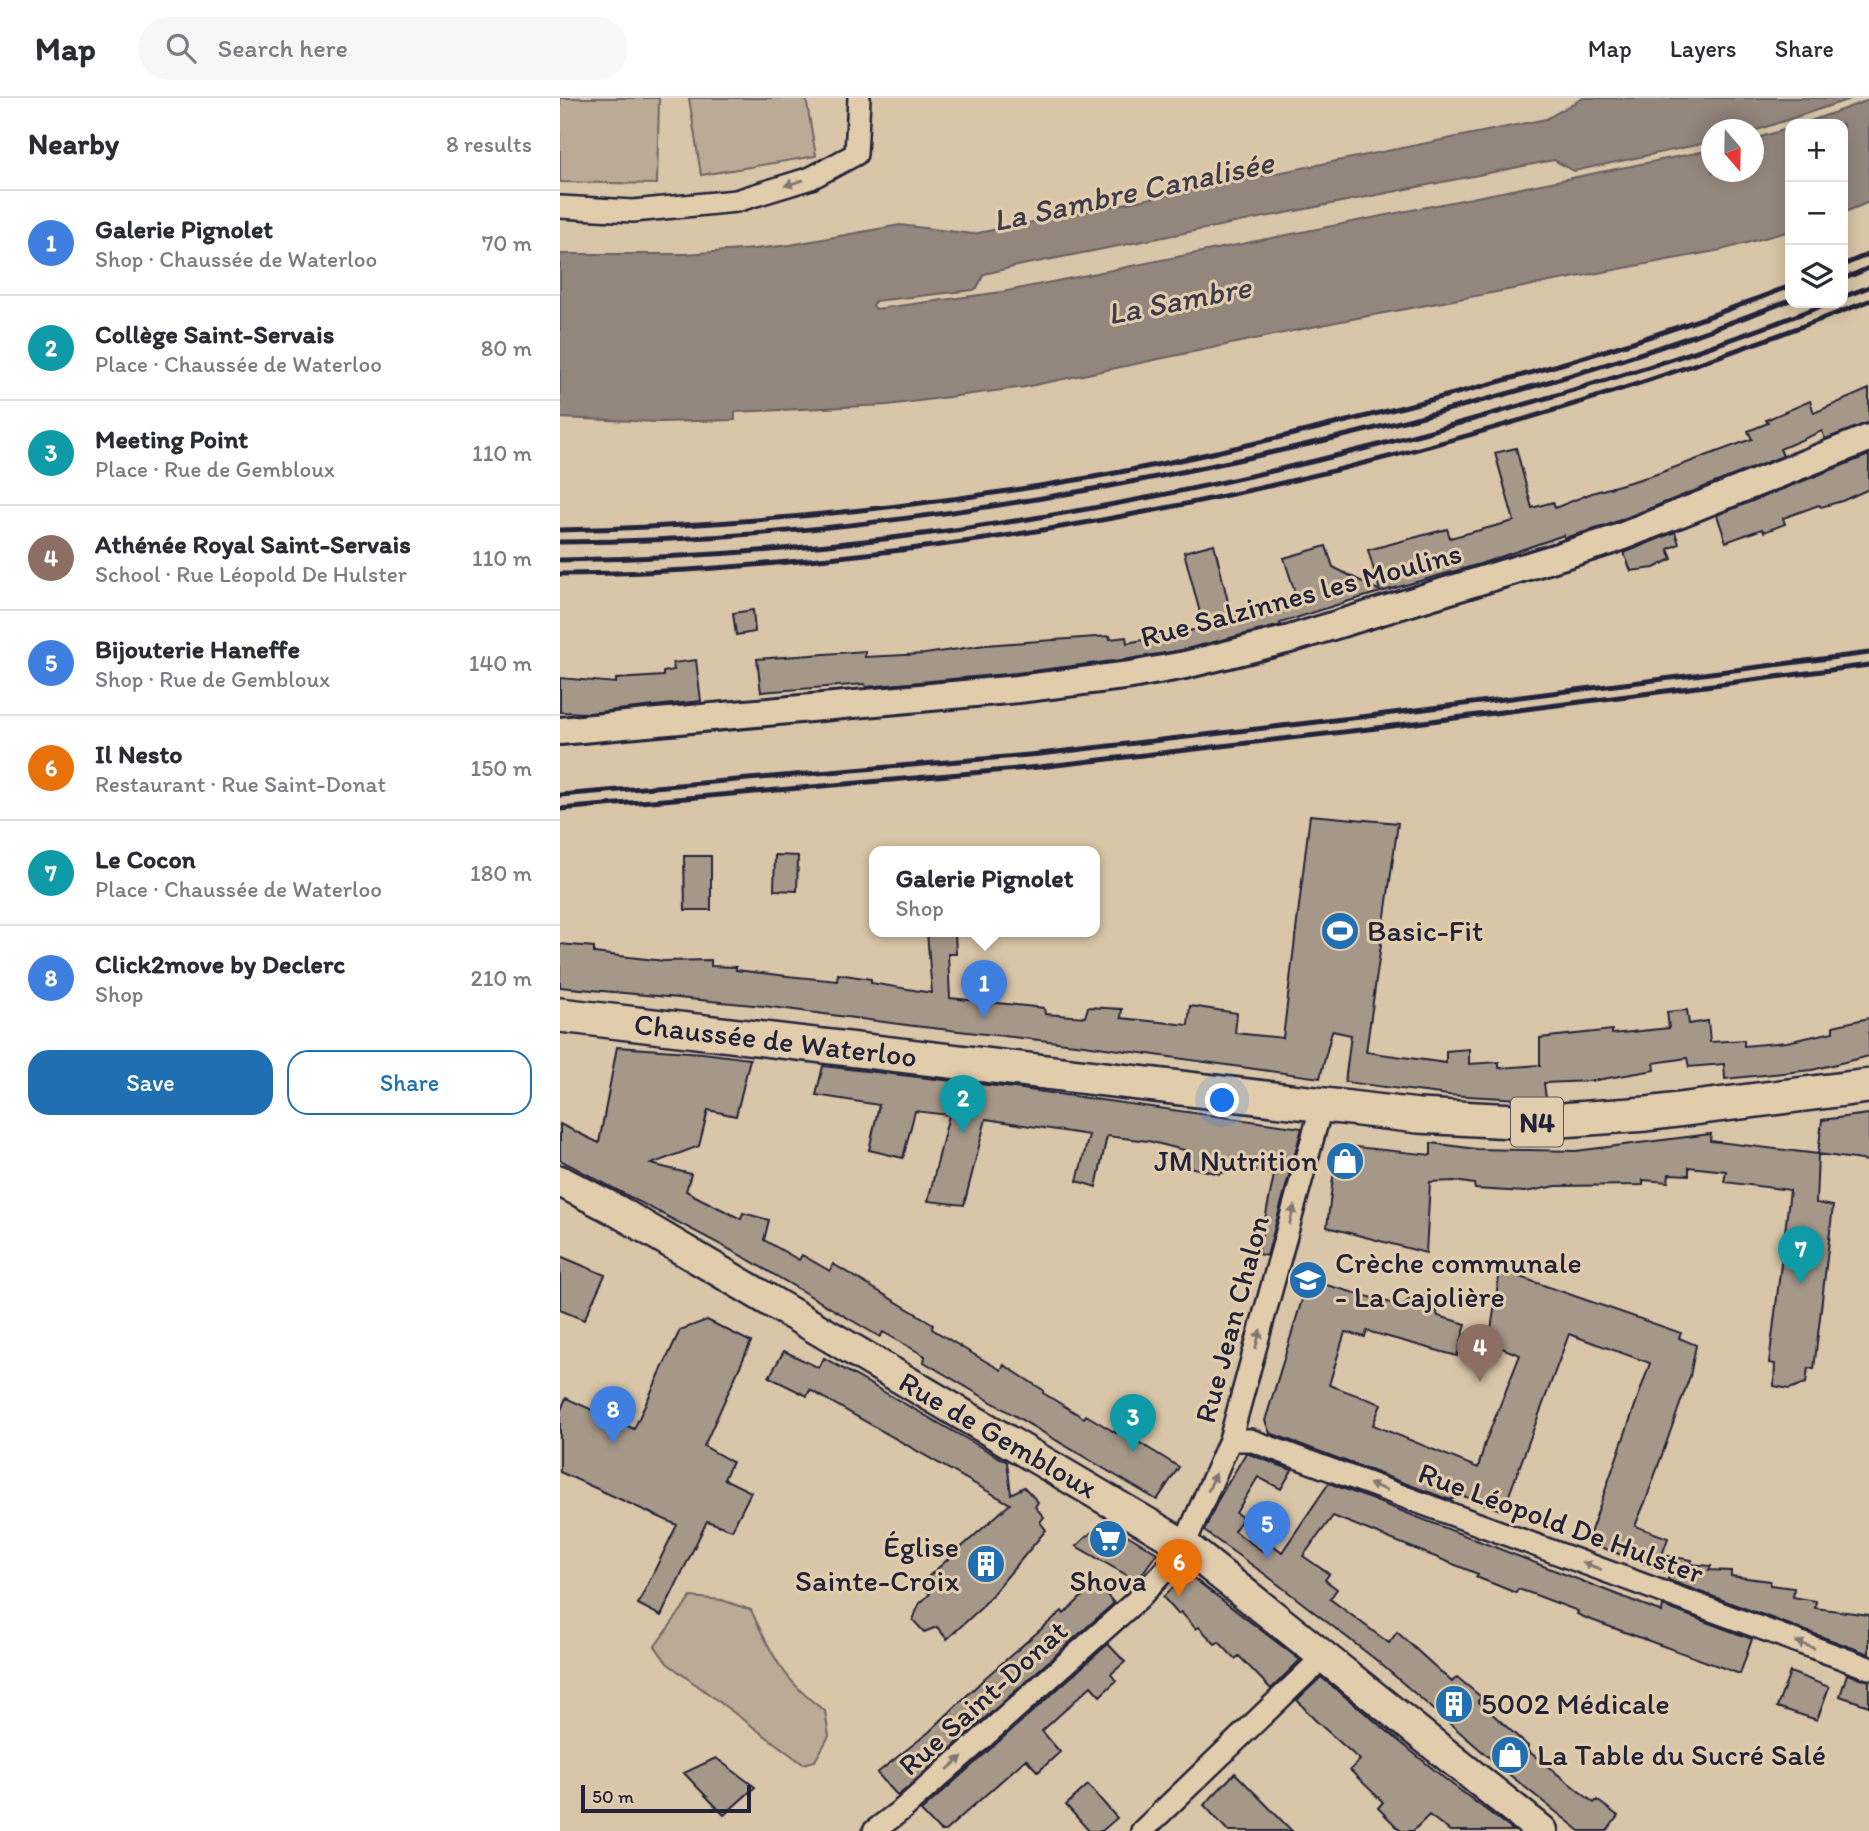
<!DOCTYPE html>
<html lang="en">
<head>
<meta charset="utf-8">
<style>
	body { margin:0; font-family:Itim,sans-serif; background:#f7f7f7; color:#2b2b33 }
	.controls { position:absolute; right:21px; top:21px; display:grid; overflow:hidden; border-radius:14px; box-shadow:0 4px 18px #0003 }
	.controls button { width:63px; height:63px; display:grid; place-items:center; padding:0; border:0; border-bottom:2px solid #e1e1e2; background:#fff; color:#2b2b33; font:35px sans-serif }
	.compass { position:absolute; left:1141px; top:21px; width:63px; height:63px; border-radius:50%; background:#fff; box-shadow:0 4px 18px #0003; rotate:160deg }
	.scale { position:absolute; left:21px; bottom:18px; width:170px; box-sizing:border-box; padding-left:7px; border:4px solid #22223b; border-top:0; font-size:19px; line-height:24px; white-space:nowrap; color:#22223b; -webkit-text-stroke:5px #e1ccab; paint-order:stroke }
	.you { position:absolute; left:663px; top:1003px; width:24px; height:24px; margin:-18px; border:5px solid #fff; border-radius:50%; background:#1a73e8; box-shadow:0 0 0 10px #1a73e833 }
	.badge { display:grid; place-items:center; width:46px; height:46px; border-radius:50%; background:#1f6fb2; color:#fff; font-size:23px; font-weight:700 }
	.pin { position:absolute; translate:-50% -58px; filter:drop-shadow(0 2px 4px #0008) }
	.pin::after { content:''; position:absolute; top:37px; width:24px; height:21px; background:inherit; clip-path:polygon(0 0,100% 0,50% 100%) }
	.popup { position:absolute; left:309px; top:748px; width:231px; height:91px; box-sizing:border-box; display:grid; place-content:center; border-radius:14px; background:#fff; filter:drop-shadow(0 2px 5px #0005); font-size:23px; white-space:nowrap; color:#7c7c81 }
	.popup b { font-size:26px; color:#2b2b33 }
	.popup::after { content:''; position:absolute; left:50%; top:100%; margin-left:-14px; border:14px solid transparent; border-top-color:#fff }
	.list { margin:0; padding:0; list-style:none }
	h2 { display:flex; justify-content:space-between; align-items:center; height:91px; margin:0; padding:0 28px; font-size:30px }
	h2 small { font-size:23px; font-weight:400; color:#7c7c81 }
	.list li { display:grid; grid-template-columns:46px 1fr auto; gap:21px; align-items:center; box-sizing:border-box; height:105px; padding:0 28px; border-top:2px solid #e1e1e2 }
	.list b { display:block; font-size:26px; white-space:nowrap }
	.list p { margin:0; font-size:23px; white-space:nowrap; color:#7c7c81 }
	.list em { font-size:23px; font-style:normal; color:#7c7c81 }
	.actions { display:flex; gap:14px; padding:21px 28px }
	.actions a { flex:1; padding:16px 0; border:2px solid #1f6fb2; border-radius:21px; text-align:center; font-size:24px; color:#1f6fb2 }
	.actions .main { background:#1f6fb2; color:#fff }
	.icon { flex:none; width:38px; height:38px; fill:none; stroke:currentColor; stroke-width:2; stroke-linecap:round; stroke-linejoin:round }
	.map { position:relative; flex:none; width:1309px; height:1733px; overflow:hidden }
	header { display:flex; align-items:center; gap:42px; box-sizing:border-box; height:98px; padding:0 35px; background:#fff; border-bottom:2px solid #e1e1e2 }
	header strong { font-size:33px }
	nav { display:flex; gap:38px; margin-inline-start:auto; font-size:24px }
	.search { width:490px; height:63px; background:#f7f7f7; display:flex; align-items:center; gap:18px; box-sizing:border-box; padding:0 24px; border-radius:38px; color:#7c7c81; font-size:26px }
	main { display:flex }
	aside { flex:1; background:#fff }
	.map>svg:first-child { display:block }
</style>
</head>
<body>
<header>
<strong>Map</strong>
<div class="search"><svg class="icon" aria-label="search" viewBox="0 0 24 24"><circle cx="10" cy="10" r="6"/><path d="M15 15l6 6"/></svg>Search here</div>
<nav><a>Map</a><a>Layers</a><a>Share</a></nav>
</header>
<main>
<aside>
<h2>Nearby<small>8 results</small></h2>
<ul class="list">
<li><span class="badge" style="background:#3f7fe0">1</span><div><b>Galerie Pignolet</b><p>Shop · Chaussée de Waterloo</p></div><em>70 m</em></li>
<li><span class="badge" style="background:#0f9aa8">2</span><div><b>Collège Saint-Servais</b><p>Place · Chaussée de Waterloo</p></div><em>80 m</em></li>
<li><span class="badge" style="background:#0f9aa8">3</span><div><b>Meeting Point</b><p>Place · Rue de Gembloux</p></div><em>110 m</em></li>
<li><span class="badge" style="background:#8d6e63">4</span><div><b>Athénée Royal Saint-Servais</b><p>School · Rue Léopold De Hulster</p></div><em>110 m</em></li>
<li><span class="badge" style="background:#3f7fe0">5</span><div><b>Bijouterie Haneffe</b><p>Shop · Rue de Gembloux</p></div><em>140 m</em></li>
<li><span class="badge" style="background:#e8710a">6</span><div><b>Il Nesto</b><p>Restaurant · Rue Saint-Donat</p></div><em>150 m</em></li>
<li><span class="badge" style="background:#0f9aa8">7</span><div><b>Le Cocon</b><p>Place · Chaussée de Waterloo</p></div><em>180 m</em></li>
<li><span class="badge" style="background:#3f7fe0">8</span><div><b>Click2move by Declerc</b><p>Shop</p></div><em>210 m</em></li>
</ul>
<div class="actions"><a class="main">Save</a><a>Share</a></div>
</aside>
<div class="map">
<svg width="1309" height="1733" viewBox="0 0 1309 1733">
	<rect width="100%" height="100%" fill="#d9c5a7"/>
	<filter id="ink" filterUnits="userSpaceOnUse"><feTurbulence type="fractalNoise" baseFrequency=".0143" numOctaves="2"/><feDisplacementMap in="SourceGraphic" scale="14" xChannelSelector="R" yChannelSelector="G"/><feConvolveMatrix kernelMatrix="1 2 1 2 8 2 1 2 1" color-interpolation-filters="sRGB"/></filter>
	<g filter="url(#ink)">
		<!-- green -->
		<path fill="#bbaa95" stroke="#6e6668" stroke-width="2" d="M 0,0 L 99,0 L 97,86 L 0,84 Z
			M 129,0 L 246,0 L 256,58 L 141,77 Z
			M 131,1499 L 162,1502 L 191,1512 C 212,1557 224,1584 265,1613 L 269,1638 L 255,1663 L 243,1666 L 107,1565 L 95,1548 Z"/>
		<!-- water -->
		<path fill="#93867d" stroke="#665e63" stroke-width="2" d="M 1023,0 L 1293,0 L 1194,33 L 1152,32 L 1151,44 L 1014,73 L 994,62 L 462,167 L 424,176 L 417,190 L 413,192 L 315,203 L 313,208 L 316,211 L 442,194 L 1151,52 L 1152,74 L 1194,74 L 1194,41 L 1230,30 L 1230,133 L 1161,152 L 776,224 L 465,289 L 328,307 L 175,314 L 175,322 L 98,324 L 0,320 L 0,156 L 125,156 L 194,151 L 230,147 L 340,127 L 413,136 L 986,21 Z
			M 1309,2 L 1309,104 L 1283,115 L 1283,26 L 1242,26 Z"/>
		<!-- building -->
		<path fill="#a69889" stroke="#22223b" stroke-width="2" d="M 1309,291 L 1309,325 L 1265,341 L 1262,333 L 1220,351 L 1223,358 L 1045,428 L 1004,440 L 1004,437 L 920,466 L 789,503 L 720,525 L 721,527 L 622,552 L 569,561 L 456,575 L 306,589 L 305,586 L 201,594 L 197,561 L 305,553 L 305,559 L 365,556 L 425,547 L 550,538 L 550,541 L 566,539 L 567,545 L 644,530 L 624,454 L 654,446 L 671,516 L 736,498 L 724,460 L 766,448 L 773,469 L 820,493 L 808,452 L 887,431 L 890,440 L 954,423 L 935,355 L 956,350 L 972,410 L 993,404 L 995,410 L 1032,395 L 1094,377 L 1192,341 L 1188,333 L 1208,325 L 1206,322 L 1250,303 L 1254,315 Z
			M 1309,357 L 1309,391 L 1282,403 L 1261,409 L 1259,407 L 1223,420 L 1225,426 L 1204,434 L 1202,431 L 1166,444 L 1157,417 Z
			M 1115,434 L 1119,446 L 1108,451 L 1112,461 L 1094,470 L 1071,473 L 1064,455 Z
			M 193,512 L 195,534 L 176,537 L 173,515 Z
			M 136,562 L 141,603 L 29,615 L 0,614 L 0,580 L 56,585 L 56,581 L 103,578 L 103,574 L 114,572 L 113,565 Z
			M 750,717 L 838,725 L 806,954 L 886,965 L 886,953 L 909,951 L 909,966 L 939,964 L 939,970 L 980,967 L 980,940 L 1052,932 L 1052,936 L 1109,930 L 1107,914 L 1127,912 L 1129,926 L 1148,923 L 1150,944 L 1184,942 L 1184,948 L 1227,944 L 1273,934 L 1273,928 L 1309,920 L 1309,958 L 1252,972 L 1165,981 L 1164,966 L 1129,969 L 1127,960 L 1094,965 L 1095,972 L 1054,979 L 1031,983 L 984,985 L 986,1001 L 962,1001 L 888,997 L 785,984 L 791,937 L 772,933 L 760,980 L 524,947 L 354,928 L 204,908 L 0,889 L 0,846 L 34,849 L 34,855 L 104,863 L 151,862 L 151,868 L 176,869 L 176,872 L 227,878 L 277,883 L 278,876 L 311,881 L 311,885 L 372,895 L 367,834 L 395,834 L 396,856 L 388,856 L 390,900 L 484,910 L 485,916 L 525,919 L 528,909 L 562,911 L 561,920 L 628,927 L 630,908 L 677,915 L 675,935 L 723,940 Z
			M 215,757 L 238,758 L 237,793 L 214,792 Z
			M 124,758 L 151,758 L 151,812 L 125,812 Z
			M 57,949 L 143,955 L 190,961 L 176,1018 L 148,1012 L 139,1048 L 91,1066 L 131,1076 L 126,1093 L 141,1101 L 181,1121 L 183,1115 L 209,1122 L 204,1142 L 239,1162 L 242,1157 L 270,1173 L 273,1166 L 373,1226 L 372,1231 L 408,1253 L 441,1272 L 444,1267 L 483,1292 L 483,1295 L 524,1320 L 526,1317 L 556,1335 L 564,1303 L 586,1316 L 572,1340 L 619,1369 L 597,1402 L 364,1264 L 365,1258 L 323,1234 L 320,1239 L 184,1159 L 0,1062 L 0,1026 L 39,1045 Z
			M 263,968 L 462,991 L 742,1030 L 707,1158 L 698,1156 L 714,1077 L 691,1071 L 686,1063 L 660,1076 L 625,1068 L 628,1053 L 588,1043 L 547,1038 L 536,1089 L 517,1083 L 529,1037 L 426,1021 L 404,1107 L 368,1103 L 389,1017 L 355,1013 L 343,1060 L 309,1052 L 319,1007 L 256,997 Z
			M 1309,1016 L 1309,1063 L 1258,1056 L 1262,1022 Z
			M 1151,1036 L 1150,1043 L 1258,1056 L 1256,1105 L 1273,1108 L 1254,1271 L 1248,1270 L 1246,1285 L 1229,1291 L 1214,1288 L 1215,1266 L 1209,1265 L 1230,1092 L 1164,1084 L 1166,1073 L 1129,1069 L 1129,1077 L 1109,1076 L 1108,1084 L 1083,1082 L 1083,1087 L 996,1088 L 965,1094 L 915,1091 L 914,1086 L 894,1083 L 870,1084 L 866,1155 L 767,1129 L 777,1047 L 871,1057 L 871,1045 L 916,1051 L 1016,1053 Z
			M 0,1158 L 45,1177 L 24,1222 L 0,1212 Z
			M 940,1172 L 1121,1235 L 1119,1240 L 1136,1247 L 1130,1278 L 1086,1402 L 1075,1428 L 1108,1440 L 1102,1457 L 1132,1462 L 1131,1466 L 1151,1468 L 1149,1472 L 1171,1473 L 1171,1478 L 1210,1483 L 1210,1487 L 1234,1490 L 1233,1499 L 1256,1503 L 1255,1510 L 1309,1517 L 1309,1556 L 1108,1482 L 1109,1475 L 1027,1444 L 1090,1265 L 1009,1236 L 943,1413 L 901,1397 L 890,1402 L 710,1335 L 705,1323 L 748,1182 L 842,1208 L 855,1196 L 863,1196 L 873,1202 L 878,1218 L 906,1226 L 897,1258 L 807,1233 L 805,1239 L 785,1234 L 769,1287 L 821,1306 L 813,1327 L 918,1370 L 925,1345 L 960,1257 L 929,1245 Z
			M 147,1222 L 191,1244 L 144,1348 L 172,1364 L 164,1381 L 191,1394 L 172,1432 L 147,1423 L 101,1518 L 78,1506 L 117,1427 L 0,1374 L 0,1314 L 6,1300 L 74,1331 L 120,1232 Z
			M 224,1253 L 259,1270 L 264,1260 L 447,1364 L 451,1396 L 464,1389 L 478,1404 L 475,1409 L 484,1419 L 480,1424 L 486,1432 L 421,1510 L 387,1541 L 377,1529 L 364,1534 L 353,1522 L 359,1506 L 370,1496 L 360,1486 L 450,1406 L 250,1292 L 247,1298 L 209,1279 Z
			M 686,1355 L 732,1372 L 721,1391 L 698,1379 L 676,1415 L 683,1420 L 674,1433 L 702,1453 L 709,1444 L 722,1454 L 769,1385 L 1102,1514 L 1103,1508 L 1192,1541 L 1180,1576 L 1026,1520 L 1017,1516 L 1018,1513 L 973,1496 L 958,1491 L 956,1495 L 934,1486 L 916,1479 L 918,1476 L 773,1418 L 743,1458 L 769,1476 L 765,1482 L 777,1491 L 770,1501 L 829,1545 L 837,1534 L 892,1584 L 897,1579 L 921,1599 L 918,1603 L 968,1648 L 967,1652 L 1034,1705 L 1037,1702 L 1058,1718 L 1047,1733 L 1020,1733 L 946,1674 L 815,1561 L 706,1477 L 644,1433 L 658,1402 Z
			M 544,1423 L 597,1455 L 577,1483 L 516,1448 Z
			M 624,1479 L 632,1479 L 740,1562 L 711,1591 L 679,1558 L 675,1561 L 659,1544 L 655,1546 L 639,1529 L 636,1531 L 621,1514 L 618,1516 L 603,1499 Z
			M 536,1485 L 554,1505 L 338,1698 L 317,1675 L 369,1634 L 426,1579 L 502,1513 L 504,1516 Z
			M 548,1546 L 565,1564 L 551,1576 L 556,1583 L 540,1598 L 531,1588 L 482,1633 L 500,1654 L 478,1674 L 466,1661 L 385,1733 L 380,1733 L 361,1713 Z
			M 1230,1574 L 1269,1589 L 1257,1622 L 1217,1609 Z
			M 1287,1576 L 1309,1583 L 1309,1608 L 1280,1598 Z
			M 761,1579 L 889,1684 L 954,1733 L 890,1733 L 869,1717 L 853,1733 L 841,1733 L 818,1710 L 823,1704 L 790,1672 L 800,1662 L 755,1622 L 737,1602 Z
			M 156,1660 L 195,1689 L 164,1717 L 124,1675 Z
			M 675,1675 L 732,1733 L 668,1733 L 644,1707 Z
			M 528,1687 L 557,1720 L 542,1733 L 529,1733 L 506,1707 Z"/>
		<g fill="none" stroke-linecap="round" stroke-linejoin="round">
			<defs>
				<path id="minor" d="M 0,109 L 73,113 L 176,103 L 251,80 L 296,56 L 299,0
					M 670,1342 L 690,1342 L 1309,1570
					M 314,1733 L 344,1710 L 577,1502 L 608,1469 L 624,1447 L 670,1342 L 762,1006
					M 582,1733 L 763,1559"/>
				<path id="tertiary" d="M 0,633 L 458,591 L 571,577 L 625,567 L 730,541 L 1053,442 L 1309,340"/>
				<path id="secondary" d="M 0,1083 L 54,1111 L 624,1447 L 982,1733"/>
				<g id="primary">
					<path id="s1" d="M 0,917 L 858,1018 L 973,1024 L 1086,1016 L 1309,988"/>
				</g>
			</defs>
			<!-- minor casing -->
			<use href="#minor" stroke="#22223b" stroke-width="26"/>
			<!-- tertiary casing -->
			<use href="#tertiary" stroke="#22223b" stroke-width="32"/>
			<!-- secondary casing -->
			<use href="#secondary" stroke="#22223b" stroke-width="35"/>
			<!-- primary casing -->
			<use href="#primary" stroke="#22223b" stroke-width="38"/>
			<!-- minor -->
			<use href="#minor" stroke="#e1ccab" stroke-width="21"/>
			<!-- tertiary -->
			<use href="#tertiary" stroke="#e1ccab" stroke-width="26"/>
			<!-- secondary -->
			<use href="#secondary" stroke="#e1ccab" stroke-width="30"/>
			<!-- primary -->
			<use href="#primary" stroke="#e1ccab" stroke-width="33"/>
			<!-- rail -->
			<path stroke="#22223b" stroke-width="5" d="M 1283,167 L 1309,156
				M 1283,181 L 1309,170
				M 1283,199 L 1309,189
				M 0,432 C 169,428 337,412 504,384 C 602,368 698,345 795,321 C 942,285 1089,244 1230,188
				M 0,444 C 260,443 518,401 770,341 C 926,304 1081,261 1230,202
				M 0,462 C 318,458 622,405 928,317 C 1043,284 1158,249 1269,205
				M 0,476 C 99,476 198,468 297,457 C 644,420 984,329 1309,203
				M 0,697 L 480,656 L 809,618 L 1309,555
				M 0,711 L 479,669 L 809,631 L 1309,567"/>
		</g>
		<!-- one-way arrows -->
		<defs><path id="oneway-solid" d="M-6-.8H1V-3.2L6.5 0L1 3.2V.8H-6Z" transform="scale(1.75)"/></defs>
		<g fill="#827773">
			<use href="#oneway-solid" transform="translate(234 85) rotate(163)"/>
			<use href="#oneway-solid" transform="translate(732 1117) rotate(-75)"/>
			<use href="#oneway-solid" transform="translate(698 1241) rotate(-75)"/>
			<use href="#oneway-solid" transform="translate(652 1384) rotate(-66)"/>
			<use href="#oneway-solid" transform="translate(818 1389) rotate(-160)"/>
			<use href="#oneway-solid" transform="translate(1032 1468) rotate(-160)"/>
			<use href="#oneway-solid" transform="translate(1245 1547) rotate(-160)"/>
			<use href="#oneway-solid" transform="translate(395 1665) rotate(-42)"/>
		</g>
	</g>
	<!-- icons -->
	<defs>
		<symbol id="stadium-disc" viewBox="-11 -11 22 22"><circle r="9.5" fill="#1f6fb2" stroke="#e1ccab"/><path d="M0-5a6.5 5 0 1 0 0 10a6.5 5 0 1 0 0-10ZM-3.5-1.8h7v3.6h-7Z" fill="#fff"/></symbol>
		<symbol id="shop-disc" viewBox="-11 -11 22 22"><circle r="9.5" fill="#1f6fb2" stroke="#e1ccab"/><path d="M-5-2.5h2.3a2.7 3.5 0 0 1 5.4 0H5L5.5 6h-11ZM-1.5-2.5h3a1.5 2.3 0 0 0-3 0Z" fill="#fff"/></symbol>
		<symbol id="school-disc" viewBox="-11 -11 22 22"><circle r="9.5" fill="#1f6fb2" stroke="#e1ccab"/><path d="M0-5L7-2L0 1L-7-2ZM-4 1L0 2.5L4 1V4Q0 6-4 4Z" fill="#fff"/></symbol>
		<symbol id="supermarket-disc" viewBox="-11 -11 22 22"><circle r="9.5" fill="#1f6fb2" stroke="#e1ccab"/><path d="M-6-5.5h2.5l.6 2H6L4.5 2H-2.5L-4.4-4H-6ZM-1.5 3.2a1.3 1.3 0 1 0 .1 0ZM3 3.2a1.3 1.3 0 1 0 .1 0Z" fill="#fff"/></symbol>
		<symbol id="building-disc" viewBox="-11 -11 22 22"><circle r="9.5" fill="#1f6fb2" stroke="#e1ccab"/><path d="M-4-6H4V6H1V3H-1V6H-4ZM-2.5-4.3h1.7v1.8h-1.7ZM.8-4.3h1.7v1.8H.8ZM-2.5-1h1.7V.8h-1.7ZM.8-1h1.7V.8H.8Z" fill="#fff"/></symbol>
	</defs>
	<g fill-rule="evenodd">
		<use href="#stadium-disc" x="758" y="811" width="44" height="44"/>
		<use href="#shop-disc" x="763" y="1041" width="44" height="44"/>
		<use href="#school-disc" x="726" y="1160" width="44" height="44"/>
		<use href="#supermarket-disc" x="526" y="1419" width="44" height="44"/>
		<use href="#building-disc" x="404" y="1444" width="44" height="44"/>
		<use href="#building-disc" x="872" y="1584" width="44" height="44"/>
		<use href="#shop-disc" x="928" y="1635" width="44" height="44"/>
	</g>
	<g text-anchor="middle" stroke-width="6" stroke-linejoin="round" paint-order="stroke">
		<!-- shield labels -->
		<rect fill="#e1ccab" stroke="#5b555d" stroke-width="2" x="951" y="999.5" width="52" height="49" rx="5"/>
		<g font-size="28" font-weight="bold" fill="#22223b">
			<text x="977" y="1034">N4</text>
		</g>
		<!-- street labels -->
		<g font-size="30" fill="#22223b" stroke="#e1ccab">
			<text transform="translate(741 497) rotate(-15)" y="10">Rue Salzinnes les Moulins</text>
			<text dy="10" stroke="none"><textPath href="#s1" startOffset="217">Chaussée de Waterloo</textPath></text>
			<text transform="translate(672 1221) rotate(-75)" y="10">Rue Jean Chalon</text>
			<text transform="translate(438 1337) rotate(30)" y="10">Rue de Gembloux</text>
			<text transform="translate(1001 1425) rotate(20)" y="10">Rue Léopold De Hulster</text>
			<text transform="translate(423 1600) rotate(-42)" y="10">Rue Saint-Donat</text>
		</g>
		<!-- poi labels -->
		<g font-size="30" fill="#22223b" stroke="#e1ccab" text-anchor="start">
			<text x="807" y="843">Basic-Fit</text>
			<text x="758" y="1073" text-anchor="end">JM Nutrition</text>
			<text x="775" y="1175">Crèche communale<tspan x="775" dy="34">- La Cajolière</tspan></text>
			<text x="399" y="1459" text-anchor="end">Église<tspan x="399" dy="34">Sainte-Croix</tspan></text>
			<text x="548" y="1493" text-anchor="middle">Shova</text>
			<text x="921" y="1616">5002 Médicale</text>
			<text x="977" y="1667">La Table du Sucré Salé</text>
		</g>
		<!-- water labels -->
		<g font-size="32" font-style="italic" fill="#3e3b4c" stroke="#e1ccab">
			<text transform="translate(573 93) rotate(-12)" y="11">La Sambre Canalisée</text>
			<text transform="translate(619 202) rotate(-11)" y="11">La Sambre</text>
		</g>
	</g>
</svg>
<div class="controls">
<button>+</button>
<button>−</button>
<button><svg class="icon" aria-label="layers" viewBox="0 0 24 24"><path d="M12 4l9 5-9 5-9-5zM3 14l9 5 9-5"/></svg></button>
</div>
<svg class="compass" viewBox="-18 -18 36 36"><path d="M0-13l5 13h-10z" fill="#e53935"/><path d="M0 13l5-13h-10z" fill="#7c7c81"/></svg>
<div class="scale">50 m</div>
<div class="you"></div>
<div class="pin badge" style="left:424px;top:920px;background:#3f7fe0">1</div>
<div class="popup"><b>Galerie Pignolet</b>Shop</div>
<div class="pin badge" style="left:403px;top:1035px;background:#0f9aa8">2</div>
<div class="pin badge" style="left:573px;top:1354px;background:#0f9aa8">3</div>
<div class="pin badge" style="left:920px;top:1284px;background:#8d6e63">4</div>
<div class="pin badge" style="left:707px;top:1461px;background:#3f7fe0">5</div>
<div class="pin badge" style="left:619px;top:1499px;background:#e8710a">6</div>
<div class="pin badge" style="left:1241px;top:1186px;background:#0f9aa8">7</div>
<div class="pin badge" style="left:53px;top:1346px;background:#3f7fe0">8</div>
</div>
</main>
</body>
</html>
